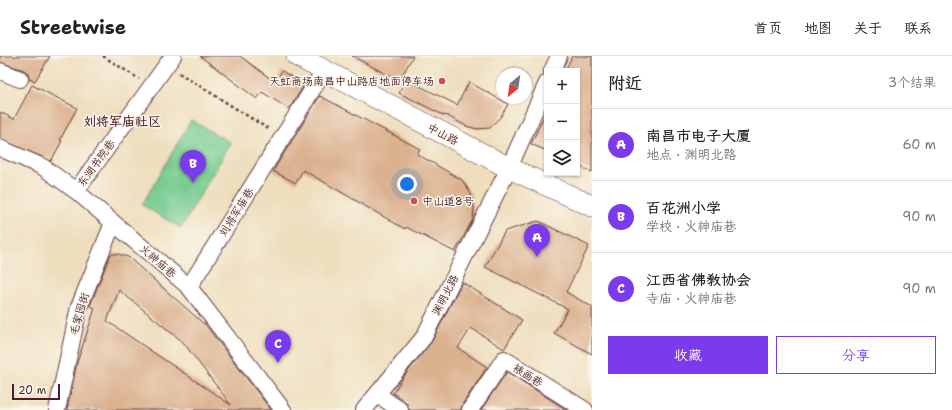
<!DOCTYPE html>
<html lang="zh">
<head>
<meta charset="utf-8">
<style>
	body { margin:0; font-family:"Shantell Sans","LXGW WenKai TC",sans-serif; background:#f6f6f6; color:#222 }
	.controls { position:absolute; right:12px; top:12px; display:grid; overflow:hidden; border-radius:0px; box-shadow:0 1px 3px #0004 }
	.controls button { width:36px; height:36px; display:grid; place-items:center; padding:0; border:0; border-bottom:1px solid #e0e0e0; background:#fff; color:#222; font:20px sans-serif }
	.compass { position:absolute; left:496px; top:12px; width:36px; height:36px; border-radius:50%; background:#fff; box-shadow:0 1px 3px #0004; rotate:209deg }
	.scale { position:absolute; left:12px; bottom:10px; width:48px; box-sizing:border-box; padding-left:4px; border:2px solid #4a1f2b; border-top:0; font-size:11px; line-height:14px; white-space:nowrap; color:#4a1f2b; -webkit-text-stroke:3px #fbf7ec; paint-order:stroke }
	.you { position:absolute; left:407px; top:128px; width:14px; height:14px; margin:-10px; border:3px solid #fff; border-radius:50%; background:#1a73e8; box-shadow:0 0 0 6px #1a73e833 }
	.badge { display:grid; place-items:center; width:26px; height:26px; border-radius:50%; background:#7c3aed; color:#fff; font-size:13px; font-weight:700 }
	.pin { position:absolute; translate:-50% -33px; filter:drop-shadow(0 1px 2px #0008) }
	.pin::after { content:''; position:absolute; top:21px; width:14px; height:12px; background:inherit; clip-path:polygon(0 0,100% 0,50% 100%) }
	.list { margin:0; padding:0; list-style:none }
	h2 { display:flex; justify-content:space-between; align-items:center; height:52px; margin:0; padding:0 16px; font-size:17px }
	h2 small { font-size:13px; font-weight:400; color:#767676 }
	.list li { display:grid; grid-template-columns:26px 1fr auto; gap:12px; align-items:center; box-sizing:border-box; height:72px; padding:0 16px; border-top:1px solid #e0e0e0 }
	.list b { display:block; font-size:15px; white-space:nowrap }
	.list p { margin:0; font-size:13px; white-space:nowrap; color:#767676 }
	.list em { font-size:13px; font-style:normal; color:#767676 }
	.actions { display:flex; gap:8px; padding:12px 16px }
	.actions a { flex:1; padding:9px 0; border:1px solid #7c3aed; border-radius:0px; text-align:center; font-size:14px; color:#7c3aed }
	.actions .main { background:#7c3aed; color:#fff }
	.icon { flex:none; width:22px; height:22px; fill:none; stroke:currentColor; stroke-width:2; stroke-linecap:round; stroke-linejoin:round }
	.map { position:relative; flex:none; width:592px; height:354px; overflow:hidden }
	header { display:flex; align-items:center; gap:24px; box-sizing:border-box; height:56px; padding:0 20px; background:#fff; border-bottom:1px solid #e0e0e0 }
	header strong { font-size:19px }
	nav { display:flex; gap:22px; margin-inline-start:auto; font-size:14px }
	main { display:flex }
	aside { flex:1; background:#fff }
	.map>svg:first-child { display:block }
</style>
</head>
<body>
<header>
<strong>Streetwise</strong>
<nav><a>首页</a><a>地图</a><a>关于</a><a>联系</a></nav>
</header>
<main>
<div class="map">
<svg width="592" height="354" viewBox="0 0 592 354">
	<rect width="100%" height="100%" fill="#fbf7ec"/>
	<filter id="ink" filterUnits="userSpaceOnUse"><feTurbulence type="fractalNoise" baseFrequency=".025" numOctaves="2"/><feDisplacementMap in="SourceGraphic" scale="8" xChannelSelector="R" yChannelSelector="G"/><feConvolveMatrix kernelMatrix="1 2 1 2 8 2 1 2 1" color-interpolation-filters="sRGB"/></filter>
	<filter id="wash" filterUnits="userSpaceOnUse"><feTurbulence type="fractalNoise" baseFrequency=".012" numOctaves="4" result="noise"/><feDisplacementMap in="SourceGraphic" scale="16" xChannelSelector="R" yChannelSelector="G"/><feGaussianBlur stdDeviation="0.9" result="paint"/><feColorMatrix in="noise" values="0 0 0 0 0 0 0 0 0 0 0 0 0 0 0 0 0 1.4 0 .05"/><feComposite in="paint" operator="in"/></filter>
	<g filter="url(#wash)">
		<rect width="100%" height="100%" fill="#eedebd"/>
		<!-- green -->
		<path fill="#75cb90" stroke="#60755e" d="M 191,64 L 231,87 L 181,172 L 142,149 Z"/>
		<g id="blocks">
			<!-- building -->
			<path fill="#dbb290" fill-rule="evenodd" d="M 0,0 L 50,0 L 35,25 L 29,23 L 28,17 L 24,14 L 0,6 Z
				M 200,0 L 240,0 L 275,26 L 282,15 L 304,29 L 289,53 L 262,36 L 257,43 Z
				M 352,0 L 413,0 L 399,25 Z
				M 572,0 L 592,0 L 592,116 L 577,109 L 577,15 L 565,15 Z
				M 406,23 L 457,49 L 469,26 L 508,48 L 501,60 L 490,72 L 477,73 L 466,70 L 446,59 L 445,60 L 399,37 Z
				M 32,29 L 77,52 L 60,84 L 62,85 L 51,105 L 0,83 L 0,56 L 14,63 Z
				M 320,40 L 420,93 L 417,98 L 462,124 L 471,138 L 474,152 L 473,163 L 455,196 L 406,171 L 405,173 L 303,114 L 296,127 L 273,115 Z
				M 547,54 L 547,95 L 531,88 Z
				M 538,165 L 589,190 L 566,236 L 592,251 L 592,298 L 554,277 L 568,253 L 485,211 L 505,175 Z
				M 112,198 L 118,198 L 128,201 L 204,268 L 204,267 L 271,354 L 67,354 L 77,307 L 95,252 L 90,250 L 110,199 ZM 119,234 L 183,286 L 231,349 L 107,265 Z
				M 462,226 L 522,264 L 504,293 L 471,272 L 458,292 L 487,311 L 462,349 L 461,354 L 409,354 L 408,350 L 406,346 L 393,337 L 402,323 L 432,285 Z
				M 507,316 L 567,354 L 481,354 Z"/>
		</g>
	</g>
	<g filter="url(#ink)">
		<use href="#blocks" fill-opacity="0" stroke="#633c41" stroke-width="1"/>
		<g fill="none" stroke-linecap="round" stroke-linejoin="round">
			<defs>
				<path id="minor" d="M 0,15 L 20,23
					M 552,15 L 559,0
					M 0,92 L 43,111 L 76,135 L 189,231 L 283,354
					M 76,135 L 173,0
					M 189,231 L 324,15
					M 377,338 L 400,354
					M 57,354 L 79,251 L 113,167
					M 364,354 L 424,281 L 509,112 L 547,27
					M 470,354 L 504,303 L 585,354"/>
				<path id="major" d="M 297,0 L 509,112 L 592,150"/>
			</defs>
			<!-- minor casing -->
			<use href="#minor" stroke="#633c41" stroke-width="18"/>
			<!-- major casing -->
			<use href="#major" stroke="#633c41" stroke-width="22"/>
			<!-- path -->
			<path stroke="#633c41" stroke-width="2.5" stroke-dasharray="3 3" stroke-linecap="butt" d="M 103,0 L 139,23
				M 179,17 L 270,74"/>
			<!-- minor -->
			<use href="#minor" stroke="#fff" stroke-width="16"/>
			<!-- major -->
			<use href="#major" stroke="#fff" stroke-width="21"/>
		</g>
	</g>
	<!-- markers -->
	<g fill="#d1495b" stroke="#fbf7ec" stroke-width="1.5">
		<circle cx="442" cy="25" r="4"/>
		<circle cx="414" cy="145" r="4"/>
	</g>
	<g text-anchor="middle" stroke-width="3" stroke-linejoin="round" paint-order="stroke">
		<!-- poi labels -->
		<g font-size="11" fill="#4a1f2b" stroke="#fbf7ec" text-anchor="end">
			<text x="434" y="29">天虹商场南昌中山路店地面停车场</text>
			<text x="422" y="149" text-anchor="start">中山道8号</text>
		</g>
		<!-- street labels -->
		<g font-size="11" fill="#4a1f2b" stroke="#fbf7ec">
			<text transform="translate(443 78) rotate(28)" y="4">中山路</text>
			<text transform="translate(96 107) rotate(-54)" y="4">东湖书院巷</text>
			<text transform="translate(236 156) rotate(-58)" y="4">刘将军庙巷</text>
			<text transform="translate(158 205) rotate(41)" y="4">火神庙巷</text>
			<text transform="translate(445 239) rotate(-63)" y="4">渊明北路</text>
			<text transform="translate(79 258) rotate(-74)" y="4">毛家园街</text>
			<text transform="translate(528 319) rotate(32)" y="4">裱画巷</text>
		</g>
		<!-- quarter labels -->
		<g font-size="13" font-weight="bold" fill="#4a1f2b" stroke="#fbf7ec">
			<text x="122" y="70">刘将军庙社区</text>
		</g>
	</g>
</svg>
<div class="controls">
<button>+</button>
<button>−</button>
<button><svg class="icon" aria-label="layers" viewBox="0 0 24 24"><path d="M12 4l9 5-9 5-9-5zM3 14l9 5 9-5"/></svg></button>
</div>
<svg class="compass" viewBox="-18 -18 36 36"><path d="M0-13l5 13h-10z" fill="#e53935"/><path d="M0 13l5-13h-10z" fill="#767676"/></svg>
<div class="scale">20 m</div>
<div class="you"></div>
<div class="pin badge" style="left:537px;top:201px">A</div>
<div class="pin badge" style="left:193px;top:127px">B</div>
<div class="pin badge" style="left:278px;top:307px">C</div>
</div>
<aside>
<h2>附近<small>3个结果</small></h2>
<ul class="list">
<li><span class="badge">A</span><div><b>南昌市电子大厦</b><p>地点 · 渊明北路</p></div><em>60 m</em></li>
<li><span class="badge">B</span><div><b>百花洲小学</b><p>学校 · 火神庙巷</p></div><em>90 m</em></li>
<li><span class="badge">C</span><div><b>江西省佛教协会</b><p>寺庙 · 火神庙巷</p></div><em>90 m</em></li>
</ul>
<div class="actions"><a class="main">收藏</a><a>分享</a></div>
</aside>
</main>
</body>
</html>
